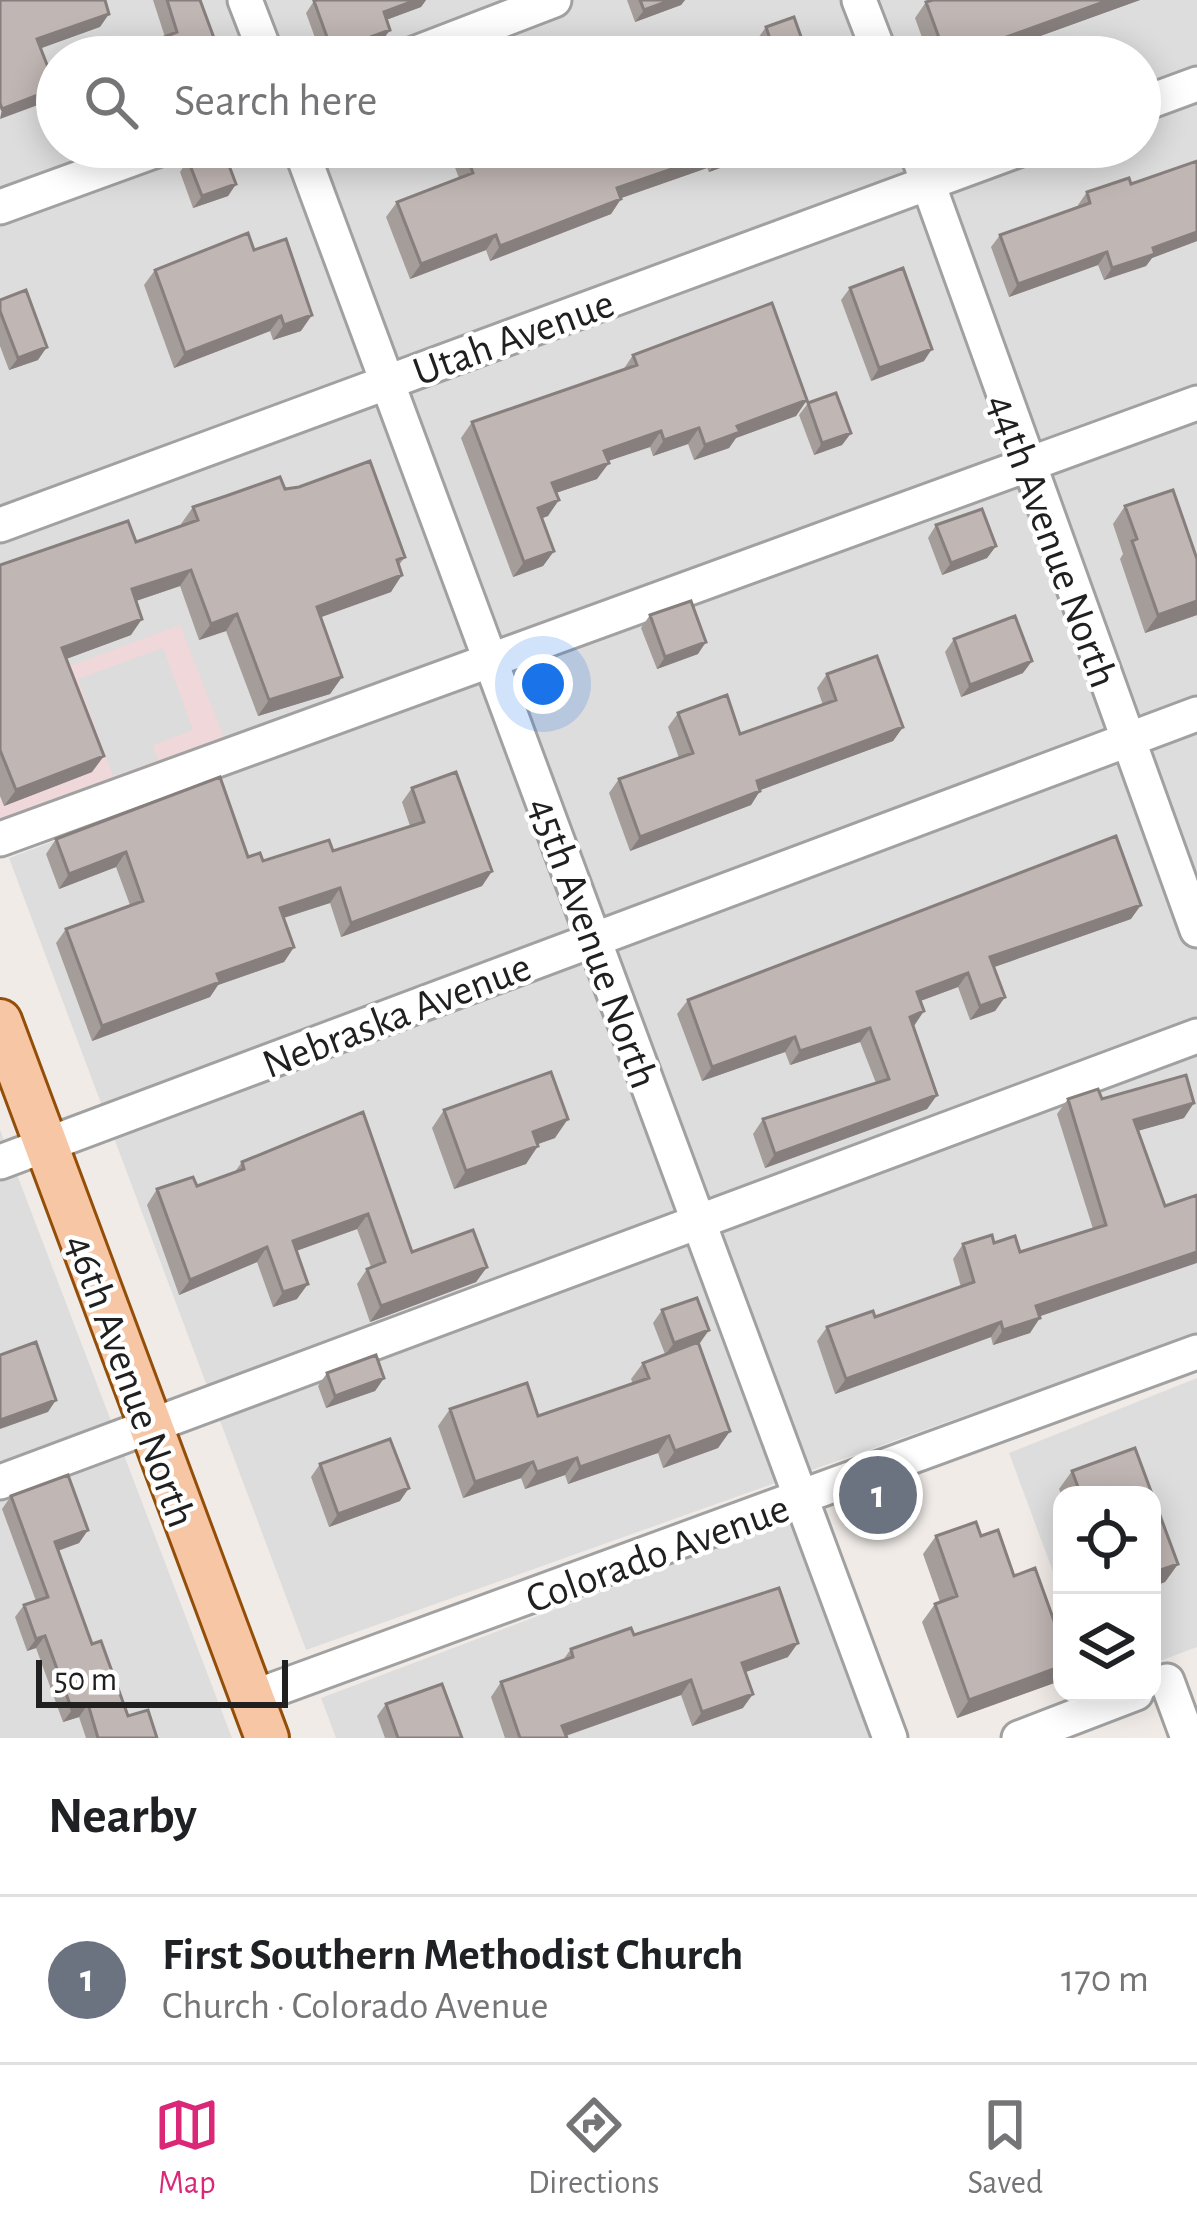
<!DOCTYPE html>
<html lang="en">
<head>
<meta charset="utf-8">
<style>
	body { margin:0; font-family:"Alegreya Sans",sans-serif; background:#f6f6f6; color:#202124 }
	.controls { position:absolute; right:36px; bottom:36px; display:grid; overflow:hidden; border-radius:24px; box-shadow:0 6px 30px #0003 }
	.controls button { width:108px; height:108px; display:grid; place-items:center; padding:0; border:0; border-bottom:3px solid #e0e0e0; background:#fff; color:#202124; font:60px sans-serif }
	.scale { position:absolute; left:36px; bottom:30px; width:252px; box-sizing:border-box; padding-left:12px; border:6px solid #202020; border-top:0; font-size:33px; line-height:42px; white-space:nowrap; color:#202020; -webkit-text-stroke:9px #fff; paint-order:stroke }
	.you { position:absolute; left:543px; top:684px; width:42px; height:42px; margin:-30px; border:9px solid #fff; border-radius:50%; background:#1a73e8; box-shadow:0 0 0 18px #1a73e833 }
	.badge { display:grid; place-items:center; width:78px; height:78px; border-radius:50%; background:#db2777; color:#fff; font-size:39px; font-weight:700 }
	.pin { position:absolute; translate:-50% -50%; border:6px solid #fff; box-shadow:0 3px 12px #0006 }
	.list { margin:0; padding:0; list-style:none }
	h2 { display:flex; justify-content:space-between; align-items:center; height:156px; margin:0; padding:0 48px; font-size:51px }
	h2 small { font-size:39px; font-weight:400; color:#757577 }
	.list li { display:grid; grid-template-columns:78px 1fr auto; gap:36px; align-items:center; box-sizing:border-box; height:168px; padding:0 48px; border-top:3px solid #e0e0e0 }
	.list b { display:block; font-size:45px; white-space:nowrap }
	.list p { margin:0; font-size:39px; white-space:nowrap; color:#757577 }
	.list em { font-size:39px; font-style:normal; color:#757577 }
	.icon { flex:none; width:66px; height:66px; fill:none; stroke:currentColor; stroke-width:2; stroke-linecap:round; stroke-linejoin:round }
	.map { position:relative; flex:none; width:1197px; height:1738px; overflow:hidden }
	.search { position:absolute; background:#fff; box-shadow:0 6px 30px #0003; left:36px; right:36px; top:36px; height:132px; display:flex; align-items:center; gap:30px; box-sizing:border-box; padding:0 42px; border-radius:66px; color:#757577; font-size:45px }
	.sheet { height:324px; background:#fff }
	nav { display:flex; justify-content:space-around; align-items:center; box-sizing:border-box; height:168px; border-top:3px solid #e0e0e0; background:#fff; font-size:33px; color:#757577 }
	nav a { display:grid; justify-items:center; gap:6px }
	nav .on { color:#db2777 }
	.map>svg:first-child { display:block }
</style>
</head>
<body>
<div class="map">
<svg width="1197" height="1738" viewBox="0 0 1197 1738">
	<rect width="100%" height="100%" fill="#f0ebe7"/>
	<!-- residential -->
	<path fill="#dedddd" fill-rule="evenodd" d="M 0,0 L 1197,0 L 1197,391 L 227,744 L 0,692 ZM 57,57 L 1140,57 L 1140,147 L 57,147 Z
		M 1197,410 L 1197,1333 L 306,1650 L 9,858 Z
		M 0,1130 L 232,1738 L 0,1738 Z
		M 1197,1378 L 1197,1647 L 1152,1664 L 1152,1495 L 1062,1495 L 1062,1596 L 1009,1453 Z
		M 791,1520 L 872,1738 L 336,1738 L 321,1698 Z"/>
	<!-- commercial -->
	<path fill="#efd7da" d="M 180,625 L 231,755 L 0,839 L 0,692 Z"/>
	<!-- parking -->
	<path fill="#dcdcdc" d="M 163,648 L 193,730 L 153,745 L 158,760 L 113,776 L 78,679 Z"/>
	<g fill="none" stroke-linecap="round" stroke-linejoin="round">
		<defs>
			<path id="minor" d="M 245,0 L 267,57
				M 859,0 L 881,57
				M 406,57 L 554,0
				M 1140,105 L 1197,84
				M 300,147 L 890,1738
				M 915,147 L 1197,930
				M 0,207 L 165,147
				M 0,525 L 1026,147
				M 0,839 L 1197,403
				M 0,1162 L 1197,714
				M 0,1482 L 1197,1036
				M 1167,1681 L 1188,1738
				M 251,1698 L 1197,1352
				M 1019,1738 L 1136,1693"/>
			<path id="major" d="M 0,1021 L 267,1738"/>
		</defs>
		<!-- minor casing -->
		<use href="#minor" stroke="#a1a1a1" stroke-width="39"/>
		<!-- major casing -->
		<use href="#major" stroke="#934f09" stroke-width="48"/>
		<!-- minor -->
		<use href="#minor" stroke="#fff" stroke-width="33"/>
		<!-- major -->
		<use href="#major" stroke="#f7c6a5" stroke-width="42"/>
	</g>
	<!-- wall -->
	<path fill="#a59d9a" d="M 153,0 L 200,0 L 221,57 L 135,57 L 144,45 L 165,37 Z
		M 317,0 L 426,0 L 421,7 L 386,20 L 382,41 L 339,57 L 322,57 L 306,13 L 314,1 Z
		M 627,0 L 685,0 L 681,5 L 635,22 Z
		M 933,0 L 1140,0 L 982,57 L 929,57 L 915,18 L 926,2 Z
		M 766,27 L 805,48 L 756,44 L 755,42 Z
		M 447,147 L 778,147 L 709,172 L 707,168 L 621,198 L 611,214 L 490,261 L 486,250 L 410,279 L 386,217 L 397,202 L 459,178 Z
		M 188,160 L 236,184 L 228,196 L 193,208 L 180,172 Z
		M 1197,161 L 1197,241 L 1152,258 L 1146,266 L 1104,280 L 1098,265 L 1009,297 L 991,247 L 1000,235 L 1079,207 L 1078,205 L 1087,192 L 1131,184 Z
		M 254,250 L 301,331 L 273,340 L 270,331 L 174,368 L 144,285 L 155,270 Z
		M 850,288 L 924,361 L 871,381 L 841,300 Z
		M 0,300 L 38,360 L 9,370 L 0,346 Z
		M 633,355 L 807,400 L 796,416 L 736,438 L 729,448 L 694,460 L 688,444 L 653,456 L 650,447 L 608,461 L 597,479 L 556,493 L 548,516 L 542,518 L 554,551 L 543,566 L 513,577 L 461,438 L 472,422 L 623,370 Z
		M 808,403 L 851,433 L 842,445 L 814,455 L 799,415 Z
		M 285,489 L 405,557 L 399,565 L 391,592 L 320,617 L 342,677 L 330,694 L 258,716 L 226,631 L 199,640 L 180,586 L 136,601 L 131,635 L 66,659 L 92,772 L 4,806 L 0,796 L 0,565 L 136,542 L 182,526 L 181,524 L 193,507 Z
		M 1125,506 L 1197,559 L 1197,615 L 1145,633 L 1120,559 L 1123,554 L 1113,524 Z
		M 936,525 L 996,546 L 987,558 L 942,575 L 928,538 Z
		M 650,615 L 698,654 L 657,669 L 641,628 Z
		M 954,639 L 1023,673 L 961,697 L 945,652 Z
		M 827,674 L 903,727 L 893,741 L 760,790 L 751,805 L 630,851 L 609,793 L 619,779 L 679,758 L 668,727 L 678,713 L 740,734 L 823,705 L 817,688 Z
		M 412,788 L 492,871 L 482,886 L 341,937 L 330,903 L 284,918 L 294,947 L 284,962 L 218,985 L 210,997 L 92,1041 L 56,943 L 66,929 L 130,905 L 116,867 L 59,889 L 46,854 L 56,839 L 248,857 L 263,861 L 333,851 L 410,826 L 402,802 Z
		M 1131,919 L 994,967 L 1005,997 L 995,1011 L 970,1020 L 958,987 L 920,1001 L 913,1026 L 937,1095 L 927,1109 L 765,1168 L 753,1134 L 763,1119 L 876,1083 L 860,1042 L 790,1065 L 785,1052 L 702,1081 L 677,1014 L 688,1000 Z
		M 1068,1099 L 1102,1099 L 1184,1118 L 1137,1131 L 1165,1206 L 1039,1317 L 1030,1333 L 993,1345 L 991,1337 L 835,1394 L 817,1341 L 827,1327 L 875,1317 L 961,1287 L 953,1259 L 963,1244 L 994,1243 L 1020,1252 L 1093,1229 L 1057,1114 Z
		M 444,1110 L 555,1138 L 538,1144 L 526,1164 L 454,1189 L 432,1128 Z
		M 363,1112 L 412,1252 L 487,1267 L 476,1282 L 370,1322 L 357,1284 L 367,1269 L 371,1267 L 357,1229 L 296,1251 L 297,1299 L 273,1307 L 257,1262 L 179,1295 L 147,1205 L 157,1189 L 197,1186 L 234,1173 L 242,1162 Z
		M 662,1310 L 709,1330 L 698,1343 L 730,1431 L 718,1448 L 663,1468 L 658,1453 L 568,1484 L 565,1475 L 525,1489 L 521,1478 L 463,1498 L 438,1426 L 450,1409 L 538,1416 L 633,1384 L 631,1379 L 643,1363 L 665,1354 L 653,1323 Z
		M 327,1373 L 384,1378 L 375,1391 L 326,1408 L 318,1386 Z
		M 1135,1448 L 1178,1564 L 1165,1582 L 1152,1587 L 1152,1495 L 1062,1496 L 1059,1489 L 1072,1471 Z
		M 320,1464 L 400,1501 L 329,1527 L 311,1477 Z
		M 11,1496 L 88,1530 L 79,1543 L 58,1551 L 92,1644 L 128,1716 L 157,1738 L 86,1738 L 79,1717 L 63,1722 L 36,1648 L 27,1651 L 15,1617 L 24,1605 L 36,1601 L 2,1509 Z
		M 936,1536 L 981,1536 L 1014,1576 L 1057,1682 L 957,1718 L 922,1622 L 935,1604 L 940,1602 L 923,1554 Z
		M 634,1635 L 788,1657 L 745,1672 L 743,1708 L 692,1726 L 681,1695 L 566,1736 L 567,1738 L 505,1738 L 491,1697 L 501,1682 L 563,1660 L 571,1649 Z
		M 386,1704 L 462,1738 L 385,1738 L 377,1716 Z"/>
	<!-- shaded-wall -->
	<path fill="#867f7d" d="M 416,0 L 426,0 L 421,7 L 375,24 L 384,12 Z
		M 671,0 L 685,0 L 681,5 L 635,22 L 644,10 Z
		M 1109,0 L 1140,0 L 982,57 L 951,57 Z
		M 109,14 L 100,27 L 28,53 L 37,39 Z
		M 390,30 L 382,41 L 339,57 L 328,57 L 332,51 Z
		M 56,88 L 46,102 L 0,119 L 2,109 Z
		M 748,147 L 778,147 L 709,172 L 719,157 Z
		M 718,153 L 707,168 L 607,203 L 617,188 Z
		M 236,184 L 228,196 L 193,208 L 202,196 Z
		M 621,199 L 611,214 L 490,261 L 500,246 Z
		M 1197,232 L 1197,241 L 1152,258 L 1146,266 L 1104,280 L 1112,268 L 1153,248 Z
		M 496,235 L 486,250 L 410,279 L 421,264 Z
		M 1107,252 L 1098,265 L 1009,297 L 1018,284 Z
		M 312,315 L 301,331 L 273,340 L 284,325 Z
		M 281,316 L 270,331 L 174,368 L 185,353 Z
		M 47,347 L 38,360 L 9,370 L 18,358 Z
		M 932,349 L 924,361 L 871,381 L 879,368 Z
		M 807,400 L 796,416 L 736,438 L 729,448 L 694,460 L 705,445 L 737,426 Z
		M 699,428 L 688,444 L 653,456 L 664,440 Z
		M 661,431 L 650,447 L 593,466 L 604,451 Z
		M 851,433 L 842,445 L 814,455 L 822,443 Z
		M 609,463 L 597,479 L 541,498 L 552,483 Z
		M 559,500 L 548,516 L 527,524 L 538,508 Z
		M 996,546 L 987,558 L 942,575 L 951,563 Z
		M 554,551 L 543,566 L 513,577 L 524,562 Z
		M 191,570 L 180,586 L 121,606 L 132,589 Z
		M 402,575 L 391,592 L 305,623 L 317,607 Z
		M 1197,601 L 1197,615 L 1145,633 L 1158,615 Z
		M 237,614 L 226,631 L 199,640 L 211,624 Z
		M 142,619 L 131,635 L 50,665 L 62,648 Z
		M 706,642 L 698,654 L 657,669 L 665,657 Z
		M 1032,661 L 1023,673 L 961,697 L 970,685 Z
		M 342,677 L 330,694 L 258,716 L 269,700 Z
		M 903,727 L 893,741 L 747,795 L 757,781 Z
		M 104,756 L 92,772 L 4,806 L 16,790 Z
		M 760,791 L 751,805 L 630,851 L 640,837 Z
		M 126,852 L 116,867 L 59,889 L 69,874 Z
		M 492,871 L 482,886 L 341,937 L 351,923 Z
		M 340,888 L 330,903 L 270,922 L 280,908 Z
		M 1141,905 L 1131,919 L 980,972 L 990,957 Z
		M 294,947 L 284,962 L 218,985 L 210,997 L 92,1041 L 102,1026 L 217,974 Z
		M 968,973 L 958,987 L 907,1006 L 917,992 Z
		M 1005,997 L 995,1011 L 970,1020 L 980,1006 Z
		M 924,1011 L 914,1026 L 910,1017 Z
		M 870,1028 L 860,1042 L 790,1065 L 800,1051 Z
		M 795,1037 L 785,1052 L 702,1081 L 712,1067 Z
		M 937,1095 L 927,1109 L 765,1168 L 775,1154 Z
		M 1194,1103 L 1184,1118 L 1123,1135 L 1134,1120 Z
		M 568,1119 L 555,1138 L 521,1150 L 533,1132 Z
		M 538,1146 L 526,1164 L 454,1189 L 466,1171 Z
		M 368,1214 L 357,1229 L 282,1256 L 293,1241 Z
		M 267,1247 L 257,1262 L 179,1295 L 190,1280 Z
		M 1197,1252 L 1197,1263 L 1026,1321 L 1036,1306 Z
		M 487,1267 L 476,1282 L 370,1322 L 381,1306 Z
		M 308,1284 L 297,1299 L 273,1307 L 283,1292 Z
		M 1040,1318 L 1030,1333 L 993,1345 L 1003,1330 Z
		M 1001,1322 L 991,1337 L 835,1394 L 846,1379 Z
		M 709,1330 L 700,1343 L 665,1355 L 674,1343 Z
		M 384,1378 L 375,1391 L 326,1408 L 335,1396 Z
		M 56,1400 L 48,1412 L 0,1429 L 0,1420 Z
		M 730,1431 L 718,1448 L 663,1468 L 675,1451 Z
		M 669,1436 L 658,1453 L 568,1484 L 580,1467 Z
		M 577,1458 L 565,1475 L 525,1489 L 537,1472 Z
		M 533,1462 L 521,1478 L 463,1498 L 475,1482 Z
		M 409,1488 L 400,1501 L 329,1527 L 338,1514 Z
		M 88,1530 L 79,1543 L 46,1555 L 55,1542 Z
		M 1178,1564 L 1165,1582 L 1152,1587 L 1152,1573 Z
		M 45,1636 L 36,1648 L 27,1651 L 36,1639 Z
		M 798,1643 L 788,1657 L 732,1677 L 742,1663 Z
		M 1062,1666 L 1062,1674 L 1057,1682 L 957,1718 L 969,1700 Z
		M 691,1680 L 681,1695 L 559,1738 L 562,1726 Z
		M 753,1694 L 743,1708 L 692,1726 L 702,1712 Z
		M 88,1704 L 79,1717 L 63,1722 L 72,1710 Z"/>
	<!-- building -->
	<path fill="#c0b6b3" stroke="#867f7d" stroke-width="3" d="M 0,0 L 105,0 L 109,14 L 37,39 L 56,88 L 2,109 L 0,103 Z
		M 167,0 L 200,0 L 221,57 L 148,57 L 144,45 L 177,32 Z
		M 317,0 L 416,0 L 384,12 L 390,30 L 332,51 L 314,1 Z
		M 640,0 L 671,0 L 644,10 Z
		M 933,0 L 1109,0 L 951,57 L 946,57 L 926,2 Z
		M 794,17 L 805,48 L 818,44 L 823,57 L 720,57 L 770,39 L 766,27 Z
		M 222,147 L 236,184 L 202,196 L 188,160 Z
		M 463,147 L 748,147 L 719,157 L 718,153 L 617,188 L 621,199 L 500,246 L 496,235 L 421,264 L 397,202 L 473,173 Z
		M 1197,161 L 1197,232 L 1153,248 L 1155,254 L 1112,268 L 1107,252 L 1018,284 L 1000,235 L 1090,203 L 1087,192 L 1129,178 L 1131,184 Z
		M 248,233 L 254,250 L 286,239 L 312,315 L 284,325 L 281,316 L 185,353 L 155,270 Z
		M 903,268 L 932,349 L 879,368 L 850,288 Z
		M 26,290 L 47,347 L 18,358 L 0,311 L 0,300 Z
		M 772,303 L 807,400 L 737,426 L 740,432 L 705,445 L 699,428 L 664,440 L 661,431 L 604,451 L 609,463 L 552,483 L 559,500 L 538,508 L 554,551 L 524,562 L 472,422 L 637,365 L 633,355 Z
		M 836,393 L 851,433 L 822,443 L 808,403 Z
		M 370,461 L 405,557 L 397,560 L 402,575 L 317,607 L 342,677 L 269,700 L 237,614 L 211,624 L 191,570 L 132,589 L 142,619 L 62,648 L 104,756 L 16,790 L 0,750 L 0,565 L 128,521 L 136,542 L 198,520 L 193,507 L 226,496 L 280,477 L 285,489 L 299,487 Z
		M 1173,490 L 1197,559 L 1197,601 L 1158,615 L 1132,541 L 1137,539 L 1125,506 Z
		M 982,509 L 996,546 L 951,563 L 936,525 Z
		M 691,601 L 706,642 L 665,657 L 650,615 Z
		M 1015,616 L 1032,661 L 970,685 L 954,639 Z
		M 877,656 L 903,727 L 757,781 L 760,791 L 640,837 L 619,779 L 693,753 L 678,713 L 727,695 L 740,734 L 836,700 L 827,674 Z
		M 456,772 L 492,871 L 351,923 L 340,888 L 280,908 L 294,947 L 217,974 L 220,982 L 102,1026 L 66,929 L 143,901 L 126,852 L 69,874 L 56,839 L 220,777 L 248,857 L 260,853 L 263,861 L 329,840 L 333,851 L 424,822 L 412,788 Z
		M 1116,836 L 1141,905 L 990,957 L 1005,997 L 980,1006 L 968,973 L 917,992 L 924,1011 L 910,1017 L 937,1095 L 775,1154 L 763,1119 L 889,1079 L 870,1028 L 800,1051 L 795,1037 L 712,1067 L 688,1000 Z
		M 551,1072 L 568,1119 L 533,1132 L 538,1146 L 466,1171 L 444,1110 Z
		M 1186,1075 L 1194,1103 L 1134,1120 L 1165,1206 L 1197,1195 L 1197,1252 L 1036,1306 L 1040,1318 L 1003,1330 L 1001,1322 L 846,1379 L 827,1327 L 873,1311 L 875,1317 L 974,1282 L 963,1244 L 992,1235 L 994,1243 L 1015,1236 L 1020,1252 L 1106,1225 L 1068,1099 L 1098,1089 L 1102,1099 Z
		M 363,1112 L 412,1252 L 473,1230 L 487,1267 L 381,1306 L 367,1269 L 385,1262 L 368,1214 L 293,1241 L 308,1284 L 283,1292 L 267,1247 L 190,1280 L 157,1189 L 193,1177 L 197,1186 L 244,1169 L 242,1162 Z
		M 697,1298 L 709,1330 L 674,1343 L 662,1310 Z
		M 36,1342 L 56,1400 L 0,1420 L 0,1355 Z
		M 698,1342 L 730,1431 L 675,1451 L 669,1436 L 580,1467 L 577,1458 L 537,1472 L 533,1462 L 475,1482 L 450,1409 L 527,1383 L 538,1416 L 649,1378 L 643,1363 Z
		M 376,1355 L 384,1378 L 335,1396 L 327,1373 Z
		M 390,1439 L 409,1488 L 338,1514 L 320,1464 Z
		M 1135,1448 L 1178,1564 L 1152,1573 L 1152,1495 L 1081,1495 L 1072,1471 Z
		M 68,1475 L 88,1530 L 55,1542 L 92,1644 L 101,1641 L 128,1716 L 148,1710 L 157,1738 L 98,1738 L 88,1704 L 72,1710 L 45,1636 L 36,1639 L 24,1605 L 48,1597 L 11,1496 Z
		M 976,1522 L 981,1536 L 998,1530 L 1014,1576 L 1035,1568 L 1062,1643 L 1062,1666 L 969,1700 L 935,1604 L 957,1596 L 936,1536 Z
		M 779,1588 L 798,1643 L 742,1663 L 753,1694 L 702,1712 L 691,1680 L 562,1726 L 567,1738 L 520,1738 L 501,1682 L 573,1657 L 571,1649 L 631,1628 L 634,1635 Z
		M 442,1684 L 462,1738 L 398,1738 L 386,1704 Z"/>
	<g text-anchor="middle" stroke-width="9" stroke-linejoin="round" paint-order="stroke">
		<!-- street labels -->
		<g font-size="42" fill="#202020" stroke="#fff">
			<text transform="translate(513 336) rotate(-20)" y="15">Utah Avenue</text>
			<text transform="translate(1054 540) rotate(70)" y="15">44th Avenue North</text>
			<text transform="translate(595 942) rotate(70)" y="15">45th Avenue North</text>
			<text transform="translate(396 1014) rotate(-21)" y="15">Nebraska Avenue</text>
			<text transform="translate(132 1380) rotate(70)" y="15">46th Avenue North</text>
			<text transform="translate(657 1552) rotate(-20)" y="15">Colorado Avenue</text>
		</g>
	</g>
</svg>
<div class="controls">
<button><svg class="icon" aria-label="locate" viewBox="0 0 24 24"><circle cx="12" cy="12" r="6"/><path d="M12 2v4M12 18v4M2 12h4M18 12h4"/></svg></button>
<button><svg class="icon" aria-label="layers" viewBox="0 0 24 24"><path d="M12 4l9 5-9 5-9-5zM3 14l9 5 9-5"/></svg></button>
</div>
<div class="scale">50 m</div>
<div class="you"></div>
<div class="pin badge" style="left:878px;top:1495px;background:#6b7280">1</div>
<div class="search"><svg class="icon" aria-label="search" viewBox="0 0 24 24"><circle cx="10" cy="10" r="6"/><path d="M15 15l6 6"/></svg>Search here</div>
</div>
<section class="sheet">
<h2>Nearby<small></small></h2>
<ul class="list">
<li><span class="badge" style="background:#6b7280">1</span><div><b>First Southern Methodist Church</b><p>Church · Colorado Avenue</p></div><em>170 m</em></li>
</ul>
</section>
<nav>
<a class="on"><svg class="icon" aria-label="map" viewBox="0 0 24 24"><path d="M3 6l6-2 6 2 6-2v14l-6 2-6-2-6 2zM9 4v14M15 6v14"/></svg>Map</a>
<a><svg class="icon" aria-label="directions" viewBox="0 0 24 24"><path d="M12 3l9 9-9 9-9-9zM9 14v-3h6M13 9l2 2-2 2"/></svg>Directions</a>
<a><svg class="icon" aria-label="saved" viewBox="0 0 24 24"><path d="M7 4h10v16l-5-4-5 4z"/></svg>Saved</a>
</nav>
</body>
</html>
